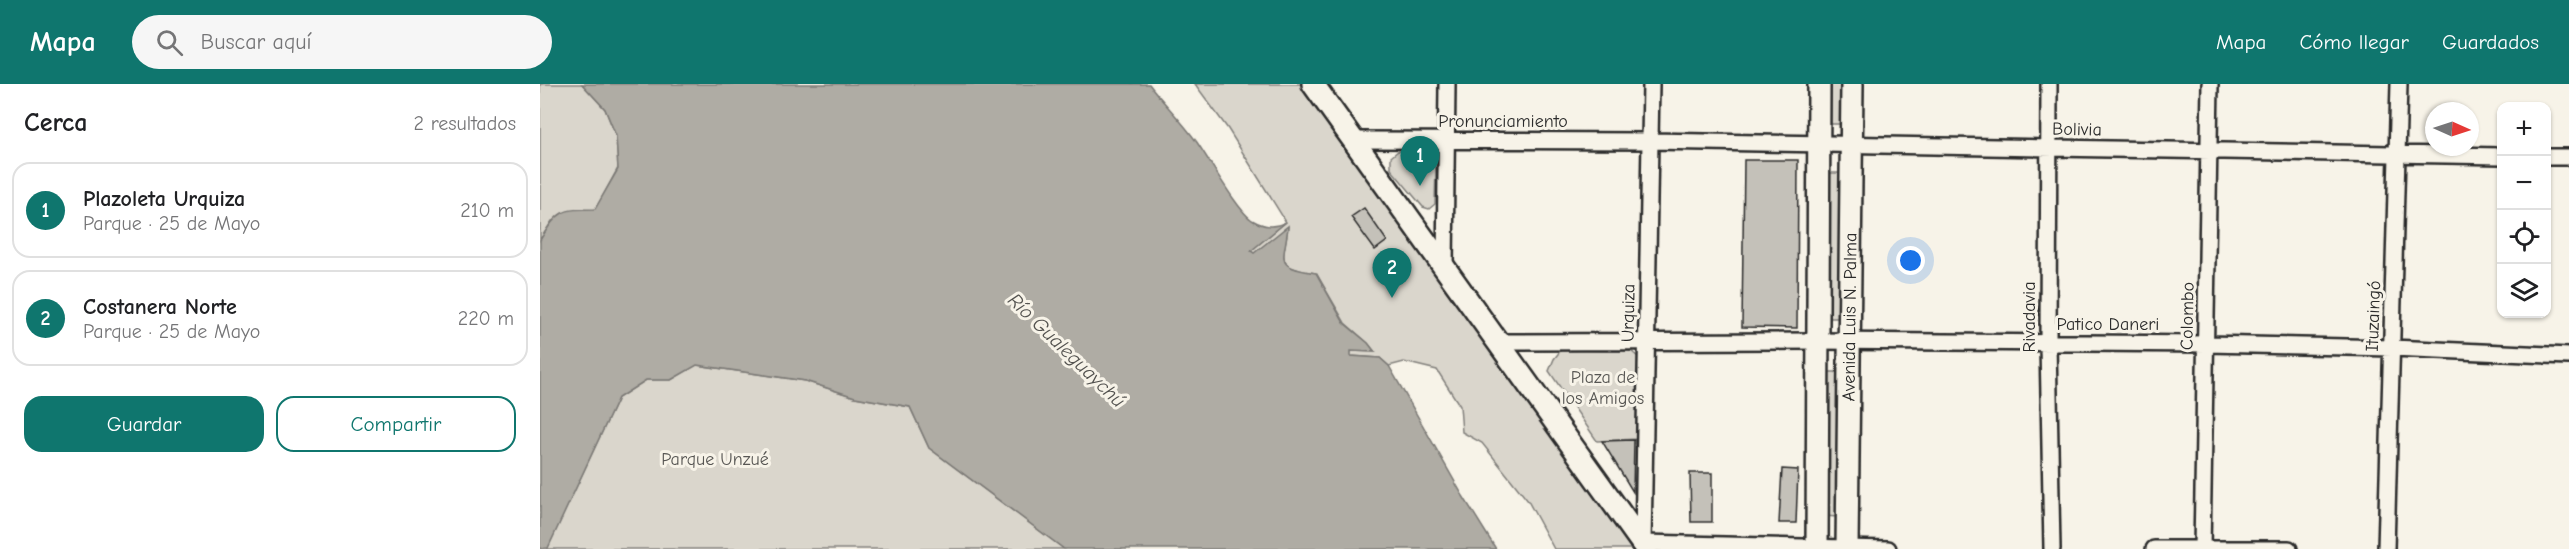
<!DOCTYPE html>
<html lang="es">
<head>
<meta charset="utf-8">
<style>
	body { margin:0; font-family:"Comic Neue",sans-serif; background:#f6f6f6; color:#202124 }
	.controls { position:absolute; right:18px; top:18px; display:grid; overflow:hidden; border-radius:12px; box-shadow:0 2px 4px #0004 }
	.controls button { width:54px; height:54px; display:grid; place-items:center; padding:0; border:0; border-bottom:2px solid #e0e0e0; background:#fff; color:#202124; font:30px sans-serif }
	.compass { position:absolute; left:1885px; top:18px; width:54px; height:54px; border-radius:50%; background:#fff; box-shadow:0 2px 4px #0004; rotate:93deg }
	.you { position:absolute; left:1371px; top:177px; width:21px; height:21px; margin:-15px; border:4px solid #fff; border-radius:50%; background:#1a73e8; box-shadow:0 0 0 9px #1a73e833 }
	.badge { display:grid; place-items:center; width:39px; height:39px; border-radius:50%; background:#0f766e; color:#fff; font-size:20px; font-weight:700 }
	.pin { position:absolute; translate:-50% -50px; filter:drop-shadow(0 2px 3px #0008) }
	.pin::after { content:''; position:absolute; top:32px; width:21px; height:18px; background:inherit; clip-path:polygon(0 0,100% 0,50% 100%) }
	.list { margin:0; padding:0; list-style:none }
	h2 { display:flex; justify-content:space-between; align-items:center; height:78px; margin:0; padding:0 24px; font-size:26px }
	h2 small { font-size:20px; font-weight:400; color:#757577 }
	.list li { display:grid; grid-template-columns:39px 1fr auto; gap:18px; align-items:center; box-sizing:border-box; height:96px; margin:0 12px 12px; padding:0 12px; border:2px solid #e0e0e0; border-radius:18px }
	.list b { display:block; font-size:22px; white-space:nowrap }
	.list p { margin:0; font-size:20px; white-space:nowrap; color:#757577 }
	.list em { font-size:20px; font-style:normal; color:#757577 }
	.actions { display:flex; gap:12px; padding:18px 24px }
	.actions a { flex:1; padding:14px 0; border:2px solid #0f766e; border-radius:18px; text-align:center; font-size:21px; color:#0f766e }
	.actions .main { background:#0f766e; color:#fff }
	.icon { flex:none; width:33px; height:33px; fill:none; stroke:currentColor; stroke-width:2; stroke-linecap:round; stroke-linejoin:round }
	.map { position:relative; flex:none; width:2029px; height:465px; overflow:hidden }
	header { display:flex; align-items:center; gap:36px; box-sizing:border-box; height:84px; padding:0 30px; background:#0f766e; color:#fff }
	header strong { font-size:28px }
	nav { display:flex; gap:33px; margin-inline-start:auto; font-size:21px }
	.search { width:420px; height:54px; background:#f6f6f6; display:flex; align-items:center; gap:15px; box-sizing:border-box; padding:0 21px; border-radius:33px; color:#757577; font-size:22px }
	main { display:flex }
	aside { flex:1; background:#fff }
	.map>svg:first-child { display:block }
</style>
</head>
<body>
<header>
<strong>Mapa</strong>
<div class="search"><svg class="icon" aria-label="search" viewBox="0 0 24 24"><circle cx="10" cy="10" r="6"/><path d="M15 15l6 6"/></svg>Buscar aquí</div>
<nav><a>Mapa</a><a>Cómo llegar</a><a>Guardados</a></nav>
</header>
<main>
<aside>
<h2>Cerca<small>2 resultados</small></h2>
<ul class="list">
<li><span class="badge">1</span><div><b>Plazoleta Urquiza</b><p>Parque · 25 de Mayo</p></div><em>210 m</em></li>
<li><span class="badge">2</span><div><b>Costanera Norte</b><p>Parque · 25 de Mayo</p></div><em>220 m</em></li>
</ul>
<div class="actions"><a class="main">Guardar</a><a>Compartir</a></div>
</aside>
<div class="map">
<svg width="2029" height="465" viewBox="0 0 2029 465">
	<rect width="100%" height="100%" fill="#f7f3e8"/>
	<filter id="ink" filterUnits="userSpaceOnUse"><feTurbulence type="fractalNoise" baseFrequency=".0167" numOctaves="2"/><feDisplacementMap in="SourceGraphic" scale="12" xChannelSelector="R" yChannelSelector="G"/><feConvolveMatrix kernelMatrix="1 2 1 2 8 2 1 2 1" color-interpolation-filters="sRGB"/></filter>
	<g filter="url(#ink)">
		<!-- green -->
		<path fill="#dad6cc" stroke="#82807c" stroke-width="1.5" d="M 0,0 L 42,0 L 65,25 L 76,52 L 78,84 L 55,126 L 12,137 L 0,156 Z
			M 655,0 L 761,0 L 1080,446 L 1091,465 L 1014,465 L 988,417 L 942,359 L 922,348 L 920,322 L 897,286 L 864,278 L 849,282 L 840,274 L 810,272 L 811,267 L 835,268 L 828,259 L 805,239 L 776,189 C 733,183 744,176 748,143 L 714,170 L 711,166 L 746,138 L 688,45 Z
			M 1289,0 L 1302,0 L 1302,40 L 1289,40 Z
			M 858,67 L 894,69 L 896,76 L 895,120 L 889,125 L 883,123 L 851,85 L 851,73 Z
			M 1289,89 L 1302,89 L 1300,234 L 1287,234 Z
			M 1021,266 L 1091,267 L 1099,274 L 1097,355 L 1057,357 L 1009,287 L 1014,275 Z
			M 156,281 L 265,297 L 315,313 L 370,323 L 389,364 L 524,465 L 7,465 L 78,314 L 106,296 L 131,296 Z
			M 1286,288 L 1299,288 L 1297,433 L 1285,432 Z"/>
		<!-- water -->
		<path fill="#afaca4" stroke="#7a7874" stroke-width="1.5" d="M 42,0 L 609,0 C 624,20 642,37 656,57 C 669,75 697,126 712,136 C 724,143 734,144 746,138 L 711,167 L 714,169 L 748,142 C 745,176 732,183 776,189 L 804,239 L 828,259 L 835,268 L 811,267 L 811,272 L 840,274 L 849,282 L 923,412 L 956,465 L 524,465 L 389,364 L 370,323 L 315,313 L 265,297 L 157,281 L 131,296 L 106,296 L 78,314 L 8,464 L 0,465 L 0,156 C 19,126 21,125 55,125 L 78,85 L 76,52 L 65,25 Z"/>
		<!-- building -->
		<path fill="#c4c1b9" stroke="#2b2b2b" stroke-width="1.5" d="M 1204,76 L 1258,76 L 1257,244 L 1202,243 Z
			M 824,124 L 847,157 L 835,166 L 811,133 Z
			M 1094,356 L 1093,408 L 1062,357 Z
			M 1242,385 L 1258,386 L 1256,439 L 1239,439 Z
			M 1150,389 L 1172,389 L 1172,438 L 1151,438 Z"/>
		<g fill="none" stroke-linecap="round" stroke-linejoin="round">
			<defs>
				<path id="street" d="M 1111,0 L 1103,459 L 1348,465
					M 1509,0 L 1508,260 L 1512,465
					M 814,56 L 1111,57 L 1962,72
					M 2006,73 L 2029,73
					M 905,184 L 907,0
					M 959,258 L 1276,257 L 1667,260 L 1852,264 L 2029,272
					M 1614,465 L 1749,465
					M 1662,465 L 1670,0
					M 1846,465 L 1859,0"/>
				<g id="secondary">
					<path d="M 773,0 L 1106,465"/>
					<path d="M 1277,465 L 1279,0"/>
					<path id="s1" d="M 1307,465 L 1312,0"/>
				</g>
			</defs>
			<!-- street casing -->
			<use href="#street" stroke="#2b2b2b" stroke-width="20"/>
			<!-- secondary casing -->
			<use href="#secondary" stroke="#2b2b2b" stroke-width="26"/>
			<!-- street -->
			<use href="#street" stroke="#f7f3e8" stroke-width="15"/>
			<!-- secondary -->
			<use href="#secondary" stroke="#f7f3e8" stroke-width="21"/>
		</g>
	</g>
	<g text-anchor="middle" stroke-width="6" stroke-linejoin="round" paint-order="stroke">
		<!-- street labels -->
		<g font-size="18" fill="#2b2b2b" stroke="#f7f3e8">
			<text x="963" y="43">Pronunciamiento</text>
			<text transform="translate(1537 45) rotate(1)" y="6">Bolivia</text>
			<text transform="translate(1088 229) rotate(-89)" y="6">Urquiza</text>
			<text transform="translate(1647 232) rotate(-89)" y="6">Colombo</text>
			<text transform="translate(1833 232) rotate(-88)" y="6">Ituzaingó</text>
			<text dy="6" stroke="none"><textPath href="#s1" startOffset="232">Avenida Luis N. Palma</textPath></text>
			<text transform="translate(1489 233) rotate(-90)" y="6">Rivadavia</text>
			<text x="1568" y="246">Patico Daneri</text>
		</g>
		<!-- park labels -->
		<g font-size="18" fill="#575653" stroke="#f7f3e8">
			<text x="1063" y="299">Plaza de<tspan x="1063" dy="21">los Amigos</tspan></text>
			<text x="175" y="381">Parque Unzué</text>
		</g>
		<!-- water labels -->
		<g font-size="20" font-style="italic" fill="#53524f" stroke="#f7f3e8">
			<text transform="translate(527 266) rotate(44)" y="7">Río Gualeguaychú</text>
		</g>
	</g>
</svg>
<div class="controls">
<button>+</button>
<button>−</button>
<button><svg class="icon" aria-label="locate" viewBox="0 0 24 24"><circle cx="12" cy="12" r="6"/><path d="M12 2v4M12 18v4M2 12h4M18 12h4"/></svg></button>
<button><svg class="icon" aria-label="layers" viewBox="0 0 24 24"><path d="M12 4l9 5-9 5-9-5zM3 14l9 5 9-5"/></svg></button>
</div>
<svg class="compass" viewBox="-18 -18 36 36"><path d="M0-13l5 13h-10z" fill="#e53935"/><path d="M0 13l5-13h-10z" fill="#757577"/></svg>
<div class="you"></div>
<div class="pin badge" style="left:880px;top:102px">1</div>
<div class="pin badge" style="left:852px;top:214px">2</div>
</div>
</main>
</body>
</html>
